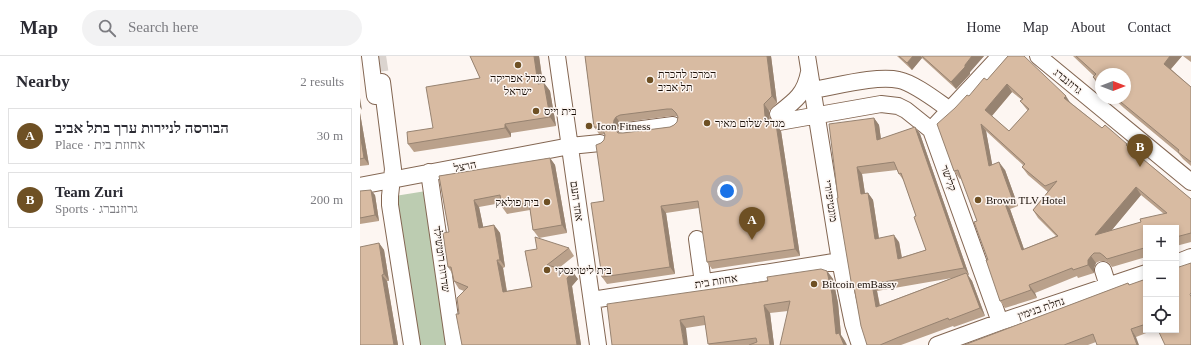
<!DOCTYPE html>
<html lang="en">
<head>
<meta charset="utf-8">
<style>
	body { margin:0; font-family:"Times New Roman","Noto Sans Hebrew",serif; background:#f2f2f3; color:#2b2b33 }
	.controls { position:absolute; right:12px; bottom:12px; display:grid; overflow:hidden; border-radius:0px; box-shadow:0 2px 6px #0003 }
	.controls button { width:36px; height:36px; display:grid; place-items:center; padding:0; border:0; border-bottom:1px solid #e1e1e2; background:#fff; color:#2b2b33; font:20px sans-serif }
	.compass { position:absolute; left:735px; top:12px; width:36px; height:36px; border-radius:50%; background:#fff; box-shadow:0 2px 6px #0003; rotate:90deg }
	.you { position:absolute; left:367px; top:135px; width:14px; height:14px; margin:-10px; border:3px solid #fff; border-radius:50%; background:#1a73e8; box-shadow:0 0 0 6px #1a73e833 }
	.badge { display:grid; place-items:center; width:26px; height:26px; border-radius:50%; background:#6e5024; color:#fff; font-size:13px; font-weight:700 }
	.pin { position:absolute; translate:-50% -33px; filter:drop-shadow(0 1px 2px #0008) }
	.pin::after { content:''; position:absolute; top:21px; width:14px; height:12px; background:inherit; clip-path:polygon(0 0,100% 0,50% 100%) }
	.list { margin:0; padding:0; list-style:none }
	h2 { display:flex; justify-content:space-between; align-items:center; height:52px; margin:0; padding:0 16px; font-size:17px }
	h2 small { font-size:13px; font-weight:400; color:#7c7c81 }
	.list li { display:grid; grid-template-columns:26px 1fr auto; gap:12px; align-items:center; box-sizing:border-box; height:56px; margin:0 8px 8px; padding:0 8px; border:1px solid #e1e1e2; border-radius:0px }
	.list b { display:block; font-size:15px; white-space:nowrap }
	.list p { margin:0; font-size:13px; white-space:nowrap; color:#7c7c81 }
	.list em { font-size:13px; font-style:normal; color:#7c7c81 }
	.icon { flex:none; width:22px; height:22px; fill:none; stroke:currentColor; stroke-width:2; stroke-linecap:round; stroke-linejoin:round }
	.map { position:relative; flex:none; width:831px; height:289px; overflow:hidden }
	header { display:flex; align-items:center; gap:24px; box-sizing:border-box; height:56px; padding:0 20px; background:#fff; border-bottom:1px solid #e1e1e2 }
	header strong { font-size:19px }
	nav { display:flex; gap:22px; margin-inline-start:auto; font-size:14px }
	.search { width:280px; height:36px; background:#f2f2f3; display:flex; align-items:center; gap:10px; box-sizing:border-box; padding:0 14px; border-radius:22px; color:#7c7c81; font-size:15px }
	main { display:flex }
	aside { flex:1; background:#fff }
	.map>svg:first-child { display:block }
</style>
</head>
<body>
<header>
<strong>Map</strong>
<div class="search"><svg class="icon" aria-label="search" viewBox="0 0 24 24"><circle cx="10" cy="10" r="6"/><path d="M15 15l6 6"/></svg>Search here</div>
<nav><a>Home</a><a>Map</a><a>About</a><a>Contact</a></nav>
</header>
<main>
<aside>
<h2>Nearby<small>2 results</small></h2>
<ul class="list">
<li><span class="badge">A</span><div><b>הבורסה לניירות ערך בתל אביב</b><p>Place · אחוזת בית</p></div><em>30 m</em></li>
<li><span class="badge">B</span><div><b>Team Zuri</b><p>Sports · גרוזנברג</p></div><em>200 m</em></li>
</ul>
</aside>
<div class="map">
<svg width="831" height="289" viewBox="0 0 831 289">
	<rect width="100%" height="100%" fill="#fdf6f2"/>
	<!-- green -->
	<path fill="#bcccb1" d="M 66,135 L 90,289 L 58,289 L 35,140 Z"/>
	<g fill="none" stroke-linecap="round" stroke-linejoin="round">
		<!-- minor-tunnel -->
		<path stroke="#dbd4cf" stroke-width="16" stroke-dasharray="16 8" stroke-linecap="butt" d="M 18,0 L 22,26"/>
		<defs>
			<path id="minor" d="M 10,0 L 15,40
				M 197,0 L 238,289
				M 447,0 L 480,205 L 493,268 L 500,289
				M 678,0 L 831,126
				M 22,26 L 33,113 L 30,140 L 30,149 L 52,289
				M 453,34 C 477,30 517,19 539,24 C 554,27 577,45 590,54
				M 418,58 C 435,45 445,38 449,16
				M 419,66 L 521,48 L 538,50 L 546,54 L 571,74
				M 571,74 L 640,266
				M 571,74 L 640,0
				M 267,75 L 313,69
				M 69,116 L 94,289
				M 0,130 L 210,90 L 240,87
				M 337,183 L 343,227
				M 816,207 L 831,201
				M 743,214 L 748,230
				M 232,244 L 480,205
				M 577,289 L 640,266 L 786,217"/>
		</defs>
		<!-- minor casing -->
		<use href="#minor" stroke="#836652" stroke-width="18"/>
		<!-- minor -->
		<use href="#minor" stroke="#fff" stroke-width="16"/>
	</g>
	<!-- wall -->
	<path fill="#baa18b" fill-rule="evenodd" d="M 110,0 L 179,0 L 183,27 L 184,27 L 190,35 L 196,70 L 151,77 L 151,81 L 54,96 L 48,88 L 73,72 L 120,22 Z
		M 225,0 L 411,0 L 417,47 L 409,55 L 410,67 L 411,68 L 416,68 L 421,75 L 440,200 L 352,213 L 347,206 L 339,152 L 306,157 L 315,218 L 247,228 L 242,221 L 244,145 L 241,87 L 244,84 L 245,79 L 244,78 L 239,78 L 234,71 ZM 312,60 L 317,60 L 318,61 L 317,66 L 314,69 L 310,71 L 263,77 L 258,76 L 258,71 L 261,68 L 265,66 Z
		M 537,0 L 624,0 L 610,16 L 610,18 L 596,33 L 562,2 L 552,14 Z
		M 648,0 L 711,47 L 742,72 L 771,93 L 831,143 L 831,186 L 816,190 L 816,172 L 786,172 L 786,201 L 752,211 L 749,207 L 745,205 L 740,205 L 736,207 L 734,212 L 734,217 L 718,222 L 717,220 L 675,237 L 677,242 L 645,252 L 640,245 L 617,165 L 602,122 L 600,123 L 594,115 L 609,40 L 627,24 ZM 652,36 L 662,44 L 660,45 L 668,55 L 649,75 L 632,60 ZM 626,75 L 663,109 L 662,111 L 668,119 L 688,136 L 673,154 L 678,162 L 696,180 L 664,193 L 650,153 L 658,150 L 645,114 L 632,109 ZM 781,139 L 804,158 L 781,166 L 751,175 Z
		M 713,0 L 822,0 L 811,13 L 831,31 L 831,110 L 823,103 L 818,97 L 764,52 L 753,42 L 765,42 L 741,18 L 741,31 L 738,29 L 733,21 L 734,20 Z
		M 823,0 L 831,0 L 831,6 Z
		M 0,57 L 9,109 L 0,110 Z
		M 514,62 L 519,69 L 521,83 L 555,71 L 560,78 L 609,219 L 608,219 L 612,225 L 625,260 L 594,271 L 593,270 L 541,289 L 507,289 L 494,234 L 492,231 L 478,142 ZM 537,114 L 539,118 L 544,125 L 556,160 L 566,194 L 542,201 L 539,186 L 519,182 L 513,144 L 508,137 L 505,137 L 502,118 ZM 592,222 L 520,249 L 517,235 Z
		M 190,102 L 195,109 L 207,177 L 179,182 L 173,174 L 170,154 L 147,158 L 142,151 L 141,147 L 119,151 L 123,171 L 134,169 L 140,177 L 145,211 L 143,212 L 147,235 L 172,231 L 165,195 L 209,192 L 214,200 L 199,212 L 218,223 L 212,230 L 221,289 L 102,289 L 99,258 L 104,235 L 99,233 L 94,225 L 92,217 L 88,211 L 89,176 L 79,120 Z
		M 0,135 L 15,139 L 19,165 L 0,168 Z
		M 19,187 L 24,194 L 29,225 L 27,225 L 38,289 L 0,289 Z
		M 467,215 L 473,223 L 478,247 L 481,279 L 485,285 L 428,255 L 410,257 L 414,289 L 349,289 L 345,269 L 326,272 L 252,289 L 408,225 Z
		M 786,223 L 786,274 L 794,274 L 776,281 L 736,286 L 728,289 L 604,289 L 768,227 L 770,229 Z"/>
	<!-- shaded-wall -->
	<path fill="#978371" d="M 174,0 L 179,0 L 184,36 L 178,28 Z
		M 407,0 L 411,0 L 417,47 L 412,40 Z
		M 553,0 L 561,0 L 562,2 L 552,14 L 547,7 Z
		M 612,0 L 624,0 L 610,16 L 610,18 L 596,33 L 591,26 Z
		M 810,0 L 822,0 L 809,15 L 804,8 Z
		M 184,27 L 190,35 L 196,70 L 190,61 Z
		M 647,28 L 652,36 L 630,62 L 625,54 Z
		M 706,40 L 711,48 L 704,42 Z
		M 0,42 L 2,54 L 0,51 Z
		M 404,48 L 409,55 L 410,67 L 407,65 L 405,60 Z
		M 0,57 L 9,109 L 4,102 L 0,77 Z
		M 256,61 L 261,68 L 258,71 L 258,77 L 255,74 L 253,70 L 254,64 Z
		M 514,62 L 519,69 L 522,91 L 517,84 Z
		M 145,68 L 151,77 L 151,81 L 145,72 Z
		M 416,68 L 421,75 L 440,200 L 435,193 Z
		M 621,68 L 626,75 L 634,118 L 629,110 Z
		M 555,71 L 560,78 L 609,219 L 604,212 Z
		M 190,102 L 195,109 L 207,177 L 202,169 Z
		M 639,106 L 645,114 L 658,150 L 652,142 Z
		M 497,111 L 502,118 L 506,145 L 501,138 Z
		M 776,131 L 781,139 L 741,187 L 735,179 Z
		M 11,134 L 15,139 L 19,165 L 15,159 Z
		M 508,137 L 513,144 L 520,190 L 515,183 Z
		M 114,144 L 119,151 L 125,179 L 119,172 Z
		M 644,145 L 650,153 L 667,202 L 662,194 Z
		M 301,150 L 306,157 L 315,218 L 310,211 Z
		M 134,169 L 140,177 L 145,211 L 140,204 Z
		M 534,179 L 539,186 L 543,210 L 538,203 Z
		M 19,187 L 24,194 L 29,225 L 24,218 Z
		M 731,200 L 736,207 L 734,212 L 734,217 L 728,209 L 728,204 Z
		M 137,204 L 143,212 L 148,244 L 143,236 Z
		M 467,215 L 473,223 L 478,247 L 481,279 L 485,285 L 487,289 L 484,289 L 476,278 Z
		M 213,216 L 218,223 L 212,230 L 221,289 L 217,289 L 207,222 Z
		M 607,218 L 612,225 L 625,260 L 620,252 Z
		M 22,219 L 27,225 L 38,289 L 34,289 Z
		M 512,228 L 517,235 L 521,258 L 516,251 Z
		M 669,229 L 675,237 L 677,242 L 671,234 Z
		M 404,249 L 410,257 L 414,289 L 410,289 Z
		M 320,264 L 326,272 L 328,289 L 324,289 Z
		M 771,273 L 776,281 L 779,289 L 777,289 Z"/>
	<!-- building -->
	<path fill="#d8bba2" stroke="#978371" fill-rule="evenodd" d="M 110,0 L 174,0 L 178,28 L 184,27 L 190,61 L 145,68 L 145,72 L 48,88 L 47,76 L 73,72 L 66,31 L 120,22 Z
		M 225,0 L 407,0 L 412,40 L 404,48 L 405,60 L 407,65 L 411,68 L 416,68 L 435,193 L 347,206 L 338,145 L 301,150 L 310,211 L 242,221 L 231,147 L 244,145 L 236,89 L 241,87 L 244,84 L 245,79 L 243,74 L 239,71 L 234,71 ZM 307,53 L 312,53 L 316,57 L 318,61 L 317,66 L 314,69 L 310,71 L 263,77 L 258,77 L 255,74 L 253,70 L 254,64 L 256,61 L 260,59 Z
		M 539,0 L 553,0 L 547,7 Z
		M 562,0 L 612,0 L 605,9 L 605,11 L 591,26 Z
		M 648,0 L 664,0 L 706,40 L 704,42 L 742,72 L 745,69 L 767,88 L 766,89 L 831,143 L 831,177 L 816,181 L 816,172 L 786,172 L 786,190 L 783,191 L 784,192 L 747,203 L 744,200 L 740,197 L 734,197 L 731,200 L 728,204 L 728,209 L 713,214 L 712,212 L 669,229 L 671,234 L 640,245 L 626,204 L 628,204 L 614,166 L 617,165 L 598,114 L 594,115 L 577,68 L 595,52 L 607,39 L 609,40 L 624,22 L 627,24 ZM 647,28 L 663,43 L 660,45 L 669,53 L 649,75 L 625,54 ZM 621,68 L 665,108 L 662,111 L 685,130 L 697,125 L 673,154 L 698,180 L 662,194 L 644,145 L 652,142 L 639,106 L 629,110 ZM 776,131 L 807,157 L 780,163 L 781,166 L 735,179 Z
		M 716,0 L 810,0 L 804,8 L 831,31 L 831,106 L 818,96 L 819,94 L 756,42 L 765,42 L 765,18 L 741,18 L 741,28 L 733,21 L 736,18 Z
		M 514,62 L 517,84 L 555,71 L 604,212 L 512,228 L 516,251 L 606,217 L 607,218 L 620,252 L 589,264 L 588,262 L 539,281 L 520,289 L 507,289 L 501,270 L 494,231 L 492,231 L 477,142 L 478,142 L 469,68 ZM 534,106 L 539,118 L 541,117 L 556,160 L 554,161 L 566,194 L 538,203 L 534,179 L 515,183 L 508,137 L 501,138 L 497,111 Z
		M 0,77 L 4,102 L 0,103 Z
		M 190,102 L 202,169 L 173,174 L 169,146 L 142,151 L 140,139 L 114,144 L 119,172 L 134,169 L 140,204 L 137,204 L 143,236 L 172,231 L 165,195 L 177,193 L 175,181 L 209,192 L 187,209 L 213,216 L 207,222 L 217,289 L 102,289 L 96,258 L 99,258 L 97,242 L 108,231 L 94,225 L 91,211 L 88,211 L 83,177 L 89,176 L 79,120 Z
		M 11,134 L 15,159 L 0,162 L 0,135 Z
		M 19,187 L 24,218 L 22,219 L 34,289 L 0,289 L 0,191 Z
		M 831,207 L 831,237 L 830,238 L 831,241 L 831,289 L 805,289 L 798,274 L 816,274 L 816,212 Z
		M 461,213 L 467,215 L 472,238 L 476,278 L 479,277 L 484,289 L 420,289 L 430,245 L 404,249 L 410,289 L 389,289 L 397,286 L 396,282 L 348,288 L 344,260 L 320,264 L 324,289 L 252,289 L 247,248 L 408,225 L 407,221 Z
		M 786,223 L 786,268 L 771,273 L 777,289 L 737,289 L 733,278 L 704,289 L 604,289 L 768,227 L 769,229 Z"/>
	<!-- markers -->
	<g fill="#6e5024" stroke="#fdf6f2" stroke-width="1.5">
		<circle cx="158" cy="9" r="4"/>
		<circle cx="290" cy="24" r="4"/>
		<circle cx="176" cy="55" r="4"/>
		<circle cx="347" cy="67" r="4"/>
		<circle cx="229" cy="70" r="4"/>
		<circle cx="618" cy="144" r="4"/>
		<circle cx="187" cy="146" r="4"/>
		<circle cx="187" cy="214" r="4"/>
		<circle cx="454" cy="228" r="4"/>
	</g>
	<g text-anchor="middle" stroke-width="3" stroke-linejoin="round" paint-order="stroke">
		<!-- poi labels -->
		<g font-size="11" fill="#1b1008" stroke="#fdf6f2" text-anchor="start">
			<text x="298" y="22">המרכז להכרת<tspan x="298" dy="13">תל אביב</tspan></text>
			<text x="158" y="26" text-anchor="middle">מגדל אפריקה<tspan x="158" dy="13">ישראל</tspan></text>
			<text x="184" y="59">בית וייס</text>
			<text x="355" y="71">מגדל שלום מאיר</text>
			<text x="237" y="74">Icon Fitness</text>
			<text x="626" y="148">Brown TLV Hotel</text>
			<text x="179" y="150" text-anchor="end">בית פולאק</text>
			<text x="195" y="218">בית ליטוינסקי</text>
			<text x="462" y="232">Bitcoin emBassy</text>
		</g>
		<!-- street labels -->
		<g font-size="11" fill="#1b1008" stroke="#fdf6f2">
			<text transform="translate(708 25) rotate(39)" y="4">גרוזנברג</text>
			<text transform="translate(105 110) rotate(-11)" y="4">הרצל</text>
			<text transform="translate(589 122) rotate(70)" y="4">קלישר</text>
			<text transform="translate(217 145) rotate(82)" y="4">אחד העם</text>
			<text transform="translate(471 145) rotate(81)" y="4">מונטיפיורי</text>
			<text transform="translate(82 203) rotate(82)" y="4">שדרות רוטשילד</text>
			<text transform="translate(356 225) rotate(-9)" y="4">אחוזת בית</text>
			<text transform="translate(681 252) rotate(-19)" y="4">נחלת בנימין</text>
		</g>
	</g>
</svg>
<div class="controls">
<button>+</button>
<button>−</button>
<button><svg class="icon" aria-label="locate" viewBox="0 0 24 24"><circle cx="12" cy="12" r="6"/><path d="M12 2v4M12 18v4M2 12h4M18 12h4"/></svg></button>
</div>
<svg class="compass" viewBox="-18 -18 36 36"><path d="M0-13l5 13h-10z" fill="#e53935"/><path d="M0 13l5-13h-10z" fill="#7c7c81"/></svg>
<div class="you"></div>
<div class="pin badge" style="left:392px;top:184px">A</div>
<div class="pin badge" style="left:780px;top:111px">B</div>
</div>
</main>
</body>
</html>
